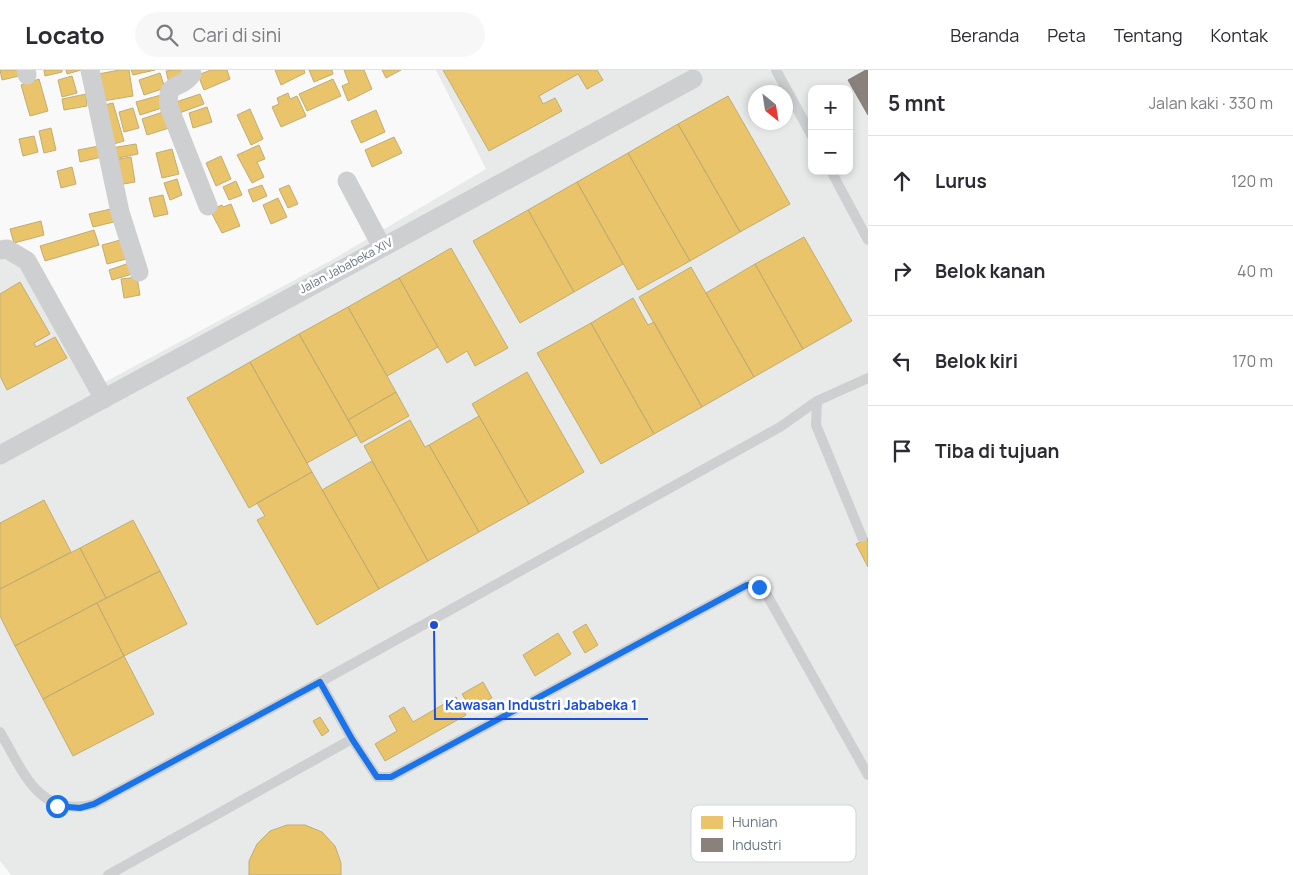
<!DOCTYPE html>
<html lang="id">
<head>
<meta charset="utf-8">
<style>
	body { margin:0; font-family:Manrope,sans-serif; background:#f7f7f7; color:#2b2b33 }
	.controls { position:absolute; right:15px; top:15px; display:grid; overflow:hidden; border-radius:10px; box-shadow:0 2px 8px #0003 }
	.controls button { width:45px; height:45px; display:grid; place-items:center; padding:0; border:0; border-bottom:1px solid #e1e1e2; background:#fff; color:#2b2b33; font:25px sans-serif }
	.compass { position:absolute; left:748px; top:15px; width:45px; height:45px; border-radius:50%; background:#fff; box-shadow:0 2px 8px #0003; rotate:150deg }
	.stop { position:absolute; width:15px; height:15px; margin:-11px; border:4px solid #1a73e8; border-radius:50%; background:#fff }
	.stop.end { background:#1a73e8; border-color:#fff; box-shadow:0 1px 5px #0008 }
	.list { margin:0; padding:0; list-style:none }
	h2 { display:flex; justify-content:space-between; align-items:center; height:65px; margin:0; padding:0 20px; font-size:21px }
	h2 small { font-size:16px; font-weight:400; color:#7c7c81 }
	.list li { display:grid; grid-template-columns:32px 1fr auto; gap:15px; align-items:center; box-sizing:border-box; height:90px; padding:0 20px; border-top:1px solid #e1e1e2 }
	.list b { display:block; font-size:19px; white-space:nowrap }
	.list em { font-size:16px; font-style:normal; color:#7c7c81 }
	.icon { flex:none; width:28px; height:28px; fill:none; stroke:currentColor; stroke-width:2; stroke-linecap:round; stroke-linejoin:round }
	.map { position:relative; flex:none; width:868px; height:805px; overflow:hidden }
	header { display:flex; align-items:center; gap:30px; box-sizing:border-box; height:70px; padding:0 25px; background:#fff; border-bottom:1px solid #e1e1e2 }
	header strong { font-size:24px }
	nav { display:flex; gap:28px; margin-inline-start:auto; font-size:18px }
	.search { width:350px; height:45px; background:#f7f7f7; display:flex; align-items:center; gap:12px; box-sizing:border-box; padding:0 18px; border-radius:28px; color:#7c7c81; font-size:19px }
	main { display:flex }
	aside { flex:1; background:#fff }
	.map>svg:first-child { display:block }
</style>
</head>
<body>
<header>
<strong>Locato</strong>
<div class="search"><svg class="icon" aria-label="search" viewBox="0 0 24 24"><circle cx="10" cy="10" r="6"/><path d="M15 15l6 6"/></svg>Cari di sini</div>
<nav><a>Beranda</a><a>Peta</a><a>Tentang</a><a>Kontak</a></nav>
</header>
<main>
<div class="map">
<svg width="868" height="805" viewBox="0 0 868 805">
	<rect width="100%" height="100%" fill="#f9f9f9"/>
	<!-- built -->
	<path fill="#e8e9e9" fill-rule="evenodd" d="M 436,0 L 868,0 L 868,805 L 11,805 L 0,791 L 0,187 L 12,184 L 92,319 L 330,191 L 486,99 ZM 812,19 L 849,19 L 849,101 L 812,101 ZM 756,22 L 786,22 L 786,52 L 756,52 Z"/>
	<!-- homes -->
	<path fill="#e9c46a" stroke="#c1ad72" d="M 0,0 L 18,0 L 19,6 L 2,10 Z
		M 44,0 L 62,0 L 62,2 L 45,6 Z
		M 66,0 L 81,0 L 67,4 Z
		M 120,0 L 129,0 L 133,26 L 103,31 L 98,4 Z
		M 131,0 L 155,0 L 133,5 Z
		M 173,0 L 185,0 L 169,13 L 166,1 Z
		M 211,0 L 227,0 L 230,9 L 204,20 L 198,5 Z
		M 275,0 L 304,0 L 305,3 L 281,15 Z
		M 309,0 L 332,0 L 333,4 L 314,12 Z
		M 344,0 L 364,0 L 372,19 L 348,31 L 342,16 L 349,13 Z
		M 382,0 L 401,0 L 386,8 Z
		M 443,0 L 597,0 L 603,10 L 587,19 L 578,4 L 539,26 L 543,34 L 555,28 L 562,41 L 489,81 Z
		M 160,3 L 165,18 L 144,25 L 139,10 Z
		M 72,6 L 77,23 L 62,27 L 58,10 Z
		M 39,9 L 48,41 L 30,46 L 21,15 Z
		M 333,9 L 341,26 L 307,41 L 299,24 Z
		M 288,23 L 290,29 L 297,26 L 306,46 L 281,57 L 272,37 L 279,34 L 277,28 Z
		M 86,24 L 87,36 L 64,40 L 62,29 Z
		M 200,24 L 204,34 L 174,45 L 170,34 Z
		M 161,25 L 165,37 L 140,45 L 136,32 Z
		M 728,26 L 790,134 L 740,162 L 678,54 Z
		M 113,33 L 124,71 L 110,75 L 100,36 Z
		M 207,37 L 212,52 L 193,58 L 189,43 Z
		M 133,38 L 139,58 L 124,62 L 119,42 Z
		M 250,39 L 263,69 L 251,75 L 237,45 Z
		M 376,40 L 385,62 L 361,73 L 351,51 Z
		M 163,42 L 169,58 L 147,65 L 142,49 Z
		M 678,54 L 740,162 L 690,191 L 628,83 Z
		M 51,58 L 56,80 L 44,83 L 39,61 Z
		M 34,66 L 38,82 L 23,86 L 19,69 Z
		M 394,67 L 402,83 L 372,97 L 365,80 Z
		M 136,74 L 138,84 L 113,89 L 111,78 Z
		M 104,75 L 106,86 L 80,92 L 78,80 Z
		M 259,75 L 265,89 L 257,92 L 264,107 L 252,113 L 237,85 Z
		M 172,79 L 179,104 L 162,108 L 156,83 Z
		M 628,83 L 690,191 L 638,220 L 577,112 Z
		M 221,86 L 231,109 L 216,116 L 206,93 Z
		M 131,87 L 135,112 L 118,115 L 114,90 Z
		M 72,97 L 76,114 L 61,118 L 57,101 Z
		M 177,109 L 182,125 L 170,130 L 164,113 Z
		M 236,111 L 242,125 L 229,130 L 223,117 Z
		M 577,112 L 623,194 L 574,222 L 528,140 Z
		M 262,115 L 267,126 L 253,132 L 248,120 Z
		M 289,115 L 298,134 L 288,138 L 279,119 Z
		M 163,125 L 168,144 L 154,147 L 149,128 Z
		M 278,128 L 287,147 L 271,154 L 263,135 Z
		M 231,134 L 240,156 L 222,163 L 210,140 L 222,135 L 223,137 Z
		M 115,138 L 118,151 L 93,157 L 89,144 Z
		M 528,140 L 574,222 L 520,253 L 473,171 Z
		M 41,151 L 44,165 L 14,173 L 10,159 Z
		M 94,160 L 99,175 L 45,191 L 40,176 Z
		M 804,167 L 852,251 L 803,279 L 755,194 Z
		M 124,169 L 130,188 L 107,194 L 102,175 Z
		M 451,178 L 508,278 L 475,296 L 467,281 L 447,293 L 399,208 Z
		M 132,192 L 136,203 L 112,210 L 109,200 Z
		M 755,194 L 803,279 L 754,307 L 706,223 Z
		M 691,197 L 754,307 L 702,337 L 639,227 Z
		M 137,207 L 140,225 L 124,228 L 121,209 Z
		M 399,208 L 438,277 L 387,306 L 348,237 Z
		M 20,212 L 50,264 L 34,273 L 36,277 L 55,267 L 67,288 L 7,320 L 0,306 L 0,224 Z
		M 633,228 L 648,255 L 654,252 L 702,337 L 654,364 L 591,253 Z
		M 348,237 L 396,322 L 348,350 L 299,264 Z
		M 591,253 L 654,364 L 601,394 L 537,283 Z
		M 299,264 L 357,365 L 307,393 L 250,292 Z
		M 250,292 L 312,402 L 249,438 L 187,328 Z
		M 527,302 L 584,402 L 529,434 L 472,334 Z
		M 396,322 L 409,346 L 361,373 L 348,350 Z
		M 479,346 L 529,434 L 479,462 L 429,375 Z
		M 410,350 L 425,377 L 429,375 L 479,462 L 428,491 L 364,376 Z
		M 372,391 L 428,491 L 379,519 L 322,420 Z
		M 312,402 L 379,519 L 317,555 L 257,450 L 265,446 L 257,433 Z
		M 44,430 L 71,482 L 0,519 L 0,453 Z
		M 133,450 L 160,501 L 106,528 L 80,478 Z
		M 868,468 L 868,497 L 856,474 Z
		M 80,478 L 106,528 L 15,576 L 0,546 L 0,519 Z
		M 160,501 L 187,554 L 124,586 L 97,533 Z
		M 97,533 L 124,586 L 43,629 L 15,576 Z
		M 586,554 L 598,575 L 585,583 L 573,562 Z
		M 558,563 L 571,584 L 535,606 L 523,585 Z
		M 124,586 L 154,644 L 73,686 L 43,629 Z
		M 483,612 L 492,628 L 472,640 L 462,624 Z
		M 456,627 L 466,645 L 385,691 L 375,674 L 397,661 L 389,646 L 404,637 L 413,652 Z
		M 320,647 L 329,661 L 322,666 L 313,651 Z
		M 287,755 L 305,755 L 322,762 L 335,776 L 341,793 L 341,805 L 249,805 L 249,791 L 257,774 L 270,761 Z"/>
	<!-- industry -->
	<path fill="#8a817c" stroke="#7f7e7e" d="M 866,0 L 868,0 L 868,45 L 848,10 Z"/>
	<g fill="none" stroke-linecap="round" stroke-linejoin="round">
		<!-- service -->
		<path stroke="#cecfd0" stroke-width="10" d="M 776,0 L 812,66
			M 831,101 L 868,170
			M 817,331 L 816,355 L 862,467
			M 320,612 L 352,669 L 377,707 L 391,707 L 747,515 C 756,515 761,518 767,525 L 868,705
			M 0,662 C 23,701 39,749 94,734 L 320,612 L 780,357 L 817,331 L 868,308
			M 108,805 L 352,669"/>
		<!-- minor -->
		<path stroke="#cecfd0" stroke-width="19" d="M 26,0 L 27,5
			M 90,0 L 120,142 L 139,202
			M 191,0 L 192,4 C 182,21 165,9 169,37 L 208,136
			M 347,111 L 382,177
			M 0,180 L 7,179 L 27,191 L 104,329
			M 0,385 L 693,9"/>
	</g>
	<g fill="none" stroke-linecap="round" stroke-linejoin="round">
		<!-- route -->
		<path stroke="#1a73e8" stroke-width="6" d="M 57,736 L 80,738 L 94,734 L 320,612 L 352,669 L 377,707 L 391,707 L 747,515 L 759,517"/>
	</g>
	<g text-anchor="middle" stroke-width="5" stroke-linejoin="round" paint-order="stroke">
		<!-- street labels -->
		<g font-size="12" fill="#657683" stroke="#fff">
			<text transform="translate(346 196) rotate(-28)" y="4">Jalan Jababeka XIV</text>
		</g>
	</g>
	<!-- legend -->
	<rect x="691" y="735" width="165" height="57" rx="8" fill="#fff" stroke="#d1d6da" stroke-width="1"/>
	<rect x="701" y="746" width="22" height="13" fill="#e9c46a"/>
	<rect x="701" y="768" width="22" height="14" fill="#8a817c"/>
	<g font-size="14" fill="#657683">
		<text x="732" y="757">Hunian</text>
		<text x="732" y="780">Industri</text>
	</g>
	<!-- callouts -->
	<path fill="none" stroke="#1d4ed8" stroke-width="2" d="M434 555L435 649H648"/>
	<circle fill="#1d4ed8" stroke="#fff" stroke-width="2" cx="434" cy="555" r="5"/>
	<g font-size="14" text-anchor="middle" font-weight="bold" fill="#1d4ed8" stroke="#fff" stroke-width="5" stroke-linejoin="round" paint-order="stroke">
		<text x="541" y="640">Kawasan Industri Jababeka 1</text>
	</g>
</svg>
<div class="controls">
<button>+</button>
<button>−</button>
</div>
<svg class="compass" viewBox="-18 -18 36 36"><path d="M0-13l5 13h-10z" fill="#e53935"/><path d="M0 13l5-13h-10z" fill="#7c7c81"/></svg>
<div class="stop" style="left:57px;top:736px"></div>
<div class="stop end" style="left:759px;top:517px"></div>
</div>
<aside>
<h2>5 mnt<small>Jalan kaki · 330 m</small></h2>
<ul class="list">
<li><svg class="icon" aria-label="ahead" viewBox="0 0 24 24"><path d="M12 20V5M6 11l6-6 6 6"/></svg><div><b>Lurus</b></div><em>120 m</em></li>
<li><svg class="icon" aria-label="right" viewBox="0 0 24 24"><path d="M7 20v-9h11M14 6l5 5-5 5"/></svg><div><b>Belok kanan</b></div><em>40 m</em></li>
<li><svg class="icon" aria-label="left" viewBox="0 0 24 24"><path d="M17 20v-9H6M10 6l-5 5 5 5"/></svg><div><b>Belok kiri</b></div><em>170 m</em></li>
<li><svg class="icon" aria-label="arrive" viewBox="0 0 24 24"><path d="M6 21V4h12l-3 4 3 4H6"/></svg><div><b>Tiba di tujuan</b></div></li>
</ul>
</aside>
</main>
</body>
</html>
